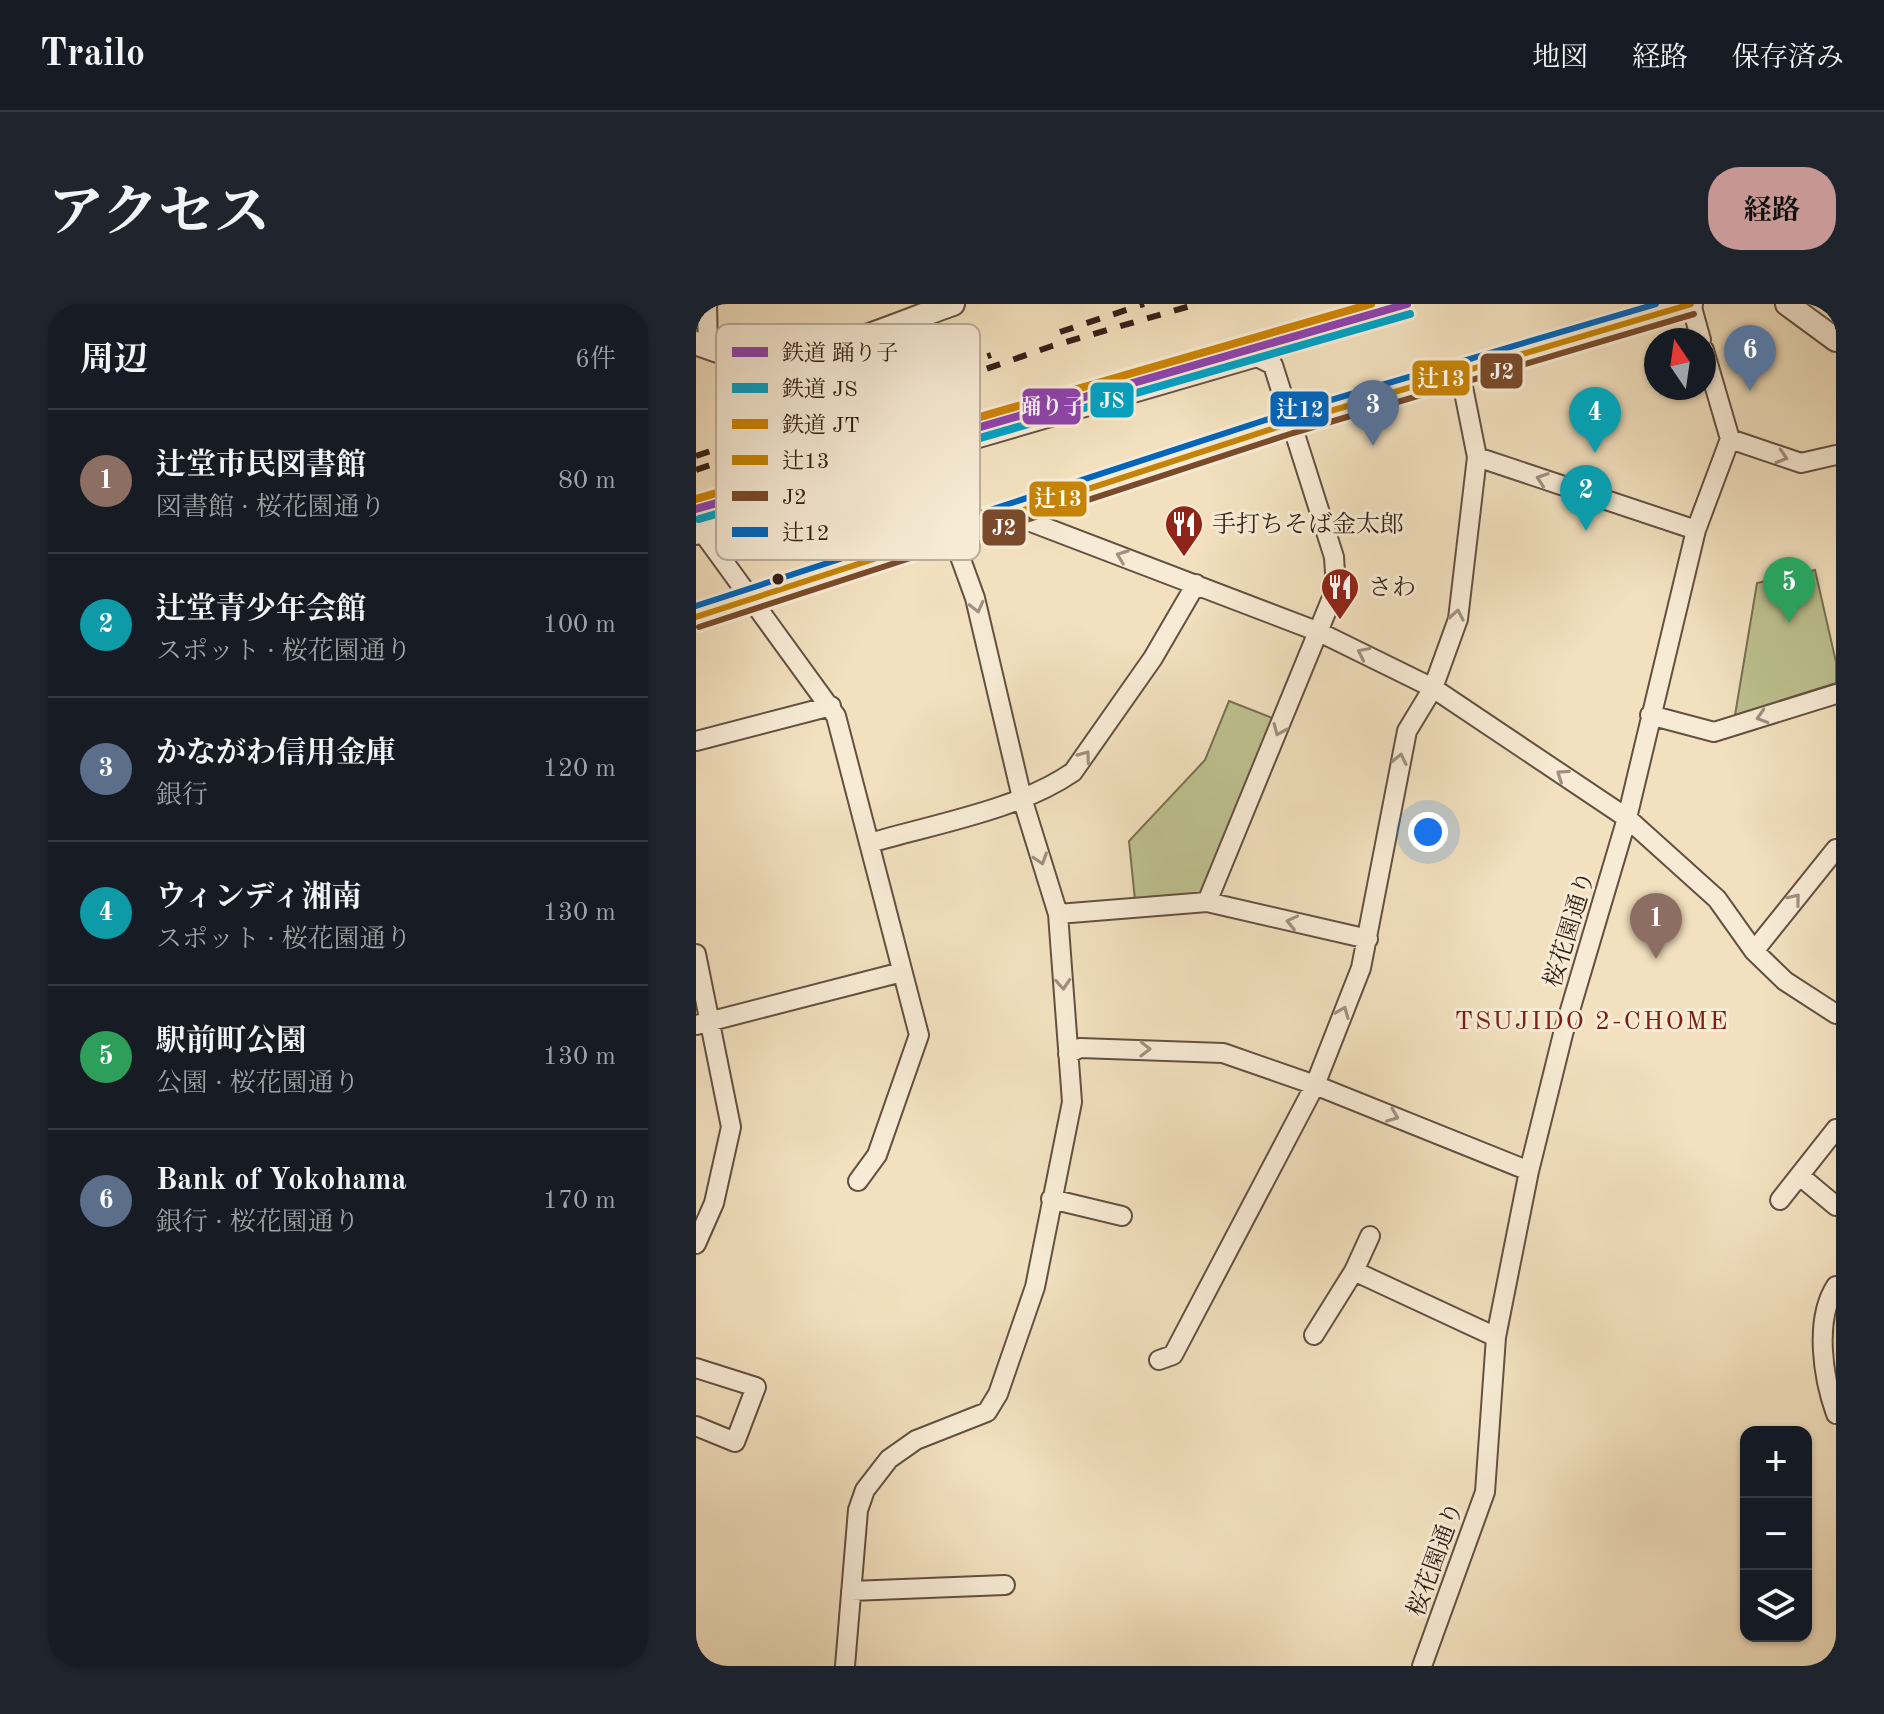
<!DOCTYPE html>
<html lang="ja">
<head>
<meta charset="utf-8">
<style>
	body { margin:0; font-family:"Old Standard TT","Noto Serif JP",serif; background:#20242c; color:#f1f3f6 }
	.controls { position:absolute; right:24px; bottom:24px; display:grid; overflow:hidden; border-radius:16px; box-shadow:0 2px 6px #0004 }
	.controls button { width:72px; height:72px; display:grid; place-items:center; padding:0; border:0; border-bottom:2px solid #363941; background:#171b24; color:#f1f3f6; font:40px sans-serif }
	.compass { position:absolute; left:948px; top:24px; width:72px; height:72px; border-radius:50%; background:#171b24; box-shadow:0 2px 6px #0004; rotate:347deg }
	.you { position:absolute; left:732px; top:528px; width:28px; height:28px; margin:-20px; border:6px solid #fff; border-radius:50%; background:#1a73e8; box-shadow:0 0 0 12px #1a73e833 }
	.badge { display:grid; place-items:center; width:52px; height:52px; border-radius:50%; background:#c59692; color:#fff; font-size:26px; font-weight:700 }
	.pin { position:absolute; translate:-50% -66px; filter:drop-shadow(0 2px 4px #0008) }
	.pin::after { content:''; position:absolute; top:42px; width:28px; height:24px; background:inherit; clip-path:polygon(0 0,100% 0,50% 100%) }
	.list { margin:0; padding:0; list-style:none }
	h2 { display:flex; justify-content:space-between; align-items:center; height:104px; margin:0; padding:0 32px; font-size:34px }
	h2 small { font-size:26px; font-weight:400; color:#9ea1a6 }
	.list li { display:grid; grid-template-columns:52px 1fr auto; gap:24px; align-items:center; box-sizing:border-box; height:144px; padding:0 32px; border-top:2px solid #363941 }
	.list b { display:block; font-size:30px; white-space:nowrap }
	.list p { margin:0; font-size:26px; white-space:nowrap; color:#9ea1a6 }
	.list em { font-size:26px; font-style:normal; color:#9ea1a6 }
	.icon { flex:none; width:44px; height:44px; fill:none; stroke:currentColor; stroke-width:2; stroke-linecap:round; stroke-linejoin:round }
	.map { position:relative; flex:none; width:1140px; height:1362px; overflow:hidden; border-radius:32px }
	header { display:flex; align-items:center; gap:48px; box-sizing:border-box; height:112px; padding:0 40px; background:#171b24; border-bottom:2px solid #363941 }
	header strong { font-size:38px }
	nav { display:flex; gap:44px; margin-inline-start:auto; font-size:28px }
	.intro { display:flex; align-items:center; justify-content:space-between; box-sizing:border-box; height:192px; padding:0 48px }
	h1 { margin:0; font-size:56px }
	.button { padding:20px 36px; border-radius:32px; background:#c59692; color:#111; font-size:28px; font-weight:700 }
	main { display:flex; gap:48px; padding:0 48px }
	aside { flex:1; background:#171b24; border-radius:32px; box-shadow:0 2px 6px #0004 }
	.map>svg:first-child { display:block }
</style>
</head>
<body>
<header>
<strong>Trailo</strong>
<nav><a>地図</a><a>経路</a><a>保存済み</a></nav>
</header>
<div class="intro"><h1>アクセス</h1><a class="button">経路</a></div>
<main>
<aside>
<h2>周辺<small>6件</small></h2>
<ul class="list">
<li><span class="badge" style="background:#8d6e63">1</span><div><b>辻堂市民図書館</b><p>図書館 · 桜花園通り</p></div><em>80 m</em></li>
<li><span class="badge" style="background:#0f9aa8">2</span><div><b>辻堂青少年会館</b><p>スポット · 桜花園通り</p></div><em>100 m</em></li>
<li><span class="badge" style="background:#5c6f8a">3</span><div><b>かながわ信用金庫</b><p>銀行</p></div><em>120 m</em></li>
<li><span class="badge" style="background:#0f9aa8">4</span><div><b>ウィンディ湘南</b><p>スポット · 桜花園通り</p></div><em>130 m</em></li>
<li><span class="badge" style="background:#2e9e5b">5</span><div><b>駅前町公園</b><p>公園 · 桜花園通り</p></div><em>130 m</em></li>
<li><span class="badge" style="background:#5c6f8a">6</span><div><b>Bank of Yokohama</b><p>銀行 · 桜花園通り</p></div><em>170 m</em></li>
</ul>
</aside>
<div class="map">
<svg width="1140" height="1362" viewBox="0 0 1140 1362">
	<rect width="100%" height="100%" fill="#f2e0be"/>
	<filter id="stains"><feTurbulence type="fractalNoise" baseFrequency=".0025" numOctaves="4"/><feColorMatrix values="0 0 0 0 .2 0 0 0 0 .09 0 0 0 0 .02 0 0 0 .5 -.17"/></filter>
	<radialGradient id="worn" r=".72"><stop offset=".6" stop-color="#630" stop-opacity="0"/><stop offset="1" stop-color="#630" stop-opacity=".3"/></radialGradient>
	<!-- green -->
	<path fill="#bdc18f" stroke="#797054" stroke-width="2" d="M 1119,266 L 1140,358 L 1140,379 L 1039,411 L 1061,279 Z
		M 533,397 L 579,415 L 507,591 L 439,596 L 433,537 L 509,456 Z"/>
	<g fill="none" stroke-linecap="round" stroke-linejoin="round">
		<defs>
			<path id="minor" d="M 11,0 L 12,44
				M 995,0 L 1005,36
				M 1034,135 L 1105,159 L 1140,151
				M 781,153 L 1000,226
				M 314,210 L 623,328 L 737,384 L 931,514 L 1021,595 L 1058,647 L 1089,677 L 1140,710
				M 7,229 L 140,412 L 223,731 L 181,851 L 162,877
				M 0,231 L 198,166 C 217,165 227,165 238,181
				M 954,411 L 1018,428 L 1140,390
				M 0,437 L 135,402
				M 174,539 C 238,520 322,506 377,468 L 457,354 L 500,280
				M 362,610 L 511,598 L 672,635
				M 1058,647 L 1140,545
				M 0,650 L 35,823 L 18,899 L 0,940
				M 0,721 L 206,668
				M 372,750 L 384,744 L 527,749 L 619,781 L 833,867
				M 1104,872 L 1140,902
				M 355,895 L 426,912
				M 1084,896 L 1140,825
				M 658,967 L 800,1033
				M 1140,982 C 1118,1016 1127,1074 1140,1110
				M 618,1031 L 658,967 L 674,932
				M 463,1056 L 477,1051 L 619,781 L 665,664 L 711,427 L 737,384 L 762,315 L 781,153 L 764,68
				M 0,1064 L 60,1083 L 39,1138 L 0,1122
				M 155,1287 L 309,1281
				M 149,1362 L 162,1206 L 169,1186 L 193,1155 L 220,1136 L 291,1108 L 302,1090 L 339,983 L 376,798 L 362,610 L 326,494 L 279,294 L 238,181 L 262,140 L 561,53 L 577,61 L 638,253 L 640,284 L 511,598
				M 726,1362 L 789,1188 L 800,1033 L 833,867 L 867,730 L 931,514 L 1000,226 L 1034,135 L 1008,46"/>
			<path id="tertiary" d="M 1091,0 L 1140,36
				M 0,39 C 85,77 176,28 257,0
				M 0,313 L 594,119 L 995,0"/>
		</defs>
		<!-- minor casing -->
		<use href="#minor" stroke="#645042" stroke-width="22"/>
		<!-- tertiary casing -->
		<use href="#tertiary" stroke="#645042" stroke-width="26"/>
		<!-- minor -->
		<use href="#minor" stroke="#f7ebd5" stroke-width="18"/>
		<!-- tertiary -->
		<use href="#tertiary" stroke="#f7ebd5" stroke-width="22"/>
		<!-- rail -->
		<path stroke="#352018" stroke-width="6" stroke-dasharray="14 14" stroke-linecap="butt" d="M 364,28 L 448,0
			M 0,152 L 295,51
			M 0,166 L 356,42 L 501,0"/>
		<defs>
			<path id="bus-1" d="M 0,313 L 594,119 L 995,0"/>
			<path id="bus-2" d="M 3,323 L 597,129 L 998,10"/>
			<path id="bus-3" d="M 0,302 L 591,109 L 960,0"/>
		</defs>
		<!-- bus-1 casing -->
		<use href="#bus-1" stroke="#f7ebd5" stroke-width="12"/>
		<!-- bus-2 casing -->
		<use href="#bus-2" stroke="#f7ebd5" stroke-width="12"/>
		<!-- bus-3 casing -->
		<use href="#bus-3" stroke="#f7ebd5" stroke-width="12"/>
		<!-- bus-1 -->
		<use href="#bus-1" stroke="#c68406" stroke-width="6"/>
		<!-- bus-2 -->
		<use href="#bus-2" stroke="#7a4b2a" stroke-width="6"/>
		<!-- bus-3 -->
		<use href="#bus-3" stroke="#0065bd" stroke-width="6"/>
		<defs>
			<path id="rail-1" d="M 0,205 L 711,0"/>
			<path id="rail-2" d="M 3,215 L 714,10"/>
			<path id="rail-3" d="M 0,195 L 675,0"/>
		</defs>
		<!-- rail-1 casing -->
		<use href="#rail-1" stroke="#f7ebd5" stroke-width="14"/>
		<!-- rail-2 casing -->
		<use href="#rail-2" stroke="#f7ebd5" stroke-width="14"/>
		<!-- rail-3 casing -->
		<use href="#rail-3" stroke="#f7ebd5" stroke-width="14"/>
		<!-- rail-1 -->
		<use href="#rail-1" stroke="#8e44ad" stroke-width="8"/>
		<!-- rail-2 -->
		<use href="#rail-2" stroke="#03a2c5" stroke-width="8"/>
		<!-- rail-3 -->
		<use href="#rail-3" stroke="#cc8406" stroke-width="8"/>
	</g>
	<!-- one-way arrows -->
	<defs><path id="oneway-chevron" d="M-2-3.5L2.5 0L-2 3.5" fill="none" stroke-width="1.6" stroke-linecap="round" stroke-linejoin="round" transform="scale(2)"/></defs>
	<g stroke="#a09080">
		<use href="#oneway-chevron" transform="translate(1086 153) rotate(18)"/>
		<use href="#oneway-chevron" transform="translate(846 175) rotate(-161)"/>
		<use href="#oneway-chevron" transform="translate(426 252) rotate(-159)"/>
		<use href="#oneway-chevron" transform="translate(281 303) rotate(76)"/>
		<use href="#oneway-chevron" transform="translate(761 311) rotate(-80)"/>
		<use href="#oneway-chevron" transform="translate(667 349) rotate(-154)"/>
		<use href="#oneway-chevron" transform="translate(1066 413) rotate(163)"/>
		<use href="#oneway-chevron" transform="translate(583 426) rotate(113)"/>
		<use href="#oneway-chevron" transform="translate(389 452) rotate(-54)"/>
		<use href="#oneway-chevron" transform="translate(704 455) rotate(-78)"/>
		<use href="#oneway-chevron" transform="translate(866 471) rotate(-146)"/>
		<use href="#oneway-chevron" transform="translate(345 555) rotate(72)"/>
		<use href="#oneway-chevron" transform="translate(1099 595) rotate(-51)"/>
		<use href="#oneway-chevron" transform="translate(596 618) rotate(-167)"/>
		<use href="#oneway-chevron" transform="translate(367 680) rotate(86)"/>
		<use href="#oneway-chevron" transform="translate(647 708) rotate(-68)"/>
		<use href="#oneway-chevron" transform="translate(449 745) rotate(1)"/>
		<use href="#oneway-chevron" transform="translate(697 812) rotate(22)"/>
	</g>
	<!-- icons -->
	<defs>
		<symbol id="restaurant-pin" viewBox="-11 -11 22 30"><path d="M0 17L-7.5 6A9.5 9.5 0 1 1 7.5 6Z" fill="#8f2418" stroke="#f7ebd5"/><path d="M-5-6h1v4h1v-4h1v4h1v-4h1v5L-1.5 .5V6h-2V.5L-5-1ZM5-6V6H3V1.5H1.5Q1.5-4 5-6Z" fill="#fff"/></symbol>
	</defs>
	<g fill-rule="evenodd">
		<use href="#restaurant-pin" x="466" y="198" width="44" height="60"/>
		<use href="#restaurant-pin" x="622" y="261" width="44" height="60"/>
	</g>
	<!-- markers -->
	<circle fill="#352018" stroke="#f7ebd5" stroke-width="3" cx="82" cy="275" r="7"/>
	<g text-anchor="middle" stroke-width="6" stroke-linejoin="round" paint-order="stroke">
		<!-- poi labels -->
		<g font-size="24" fill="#352018" stroke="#f7ebd5" text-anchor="start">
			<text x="516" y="228">手打ちそば金太郎</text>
			<text x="672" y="291">さわ</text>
		</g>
		<!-- street labels -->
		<g font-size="24" fill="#352018" stroke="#f7ebd5">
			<text transform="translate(873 625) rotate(-73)" y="8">桜花園通り</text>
			<text transform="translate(739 1255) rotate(-70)" y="8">桜花園通り</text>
		</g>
		<!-- neighbourhood labels -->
		<g font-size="26" letter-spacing="2" fill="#7a1f14" stroke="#f7ebd5">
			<text x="896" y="725">TSUJIDO 2-CHOME</text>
		</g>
	</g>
	<!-- legend -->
	<rect x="20" y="20" width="264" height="236" rx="12" fill="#f7ebd5" stroke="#bdae9c" stroke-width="2"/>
	<rect x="36" y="43" width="36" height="10" fill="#8e44ad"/>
	<rect x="36" y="79" width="36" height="10" fill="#03a2c5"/>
	<rect x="36" y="115" width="36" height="10" fill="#cc8406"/>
	<rect x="36" y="151" width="36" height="10" fill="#c68406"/>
	<rect x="36" y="187" width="36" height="10" fill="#7a4b2a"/>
	<rect x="36" y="223" width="36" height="10" fill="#0065bd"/>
	<g font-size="22" fill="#352018">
		<text x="86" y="56">鉄道 踊り子</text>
		<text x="86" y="92">鉄道 JS</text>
		<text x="86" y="128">鉄道 JT</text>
		<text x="86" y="164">辻13</text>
		<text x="86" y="200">J2</text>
		<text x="86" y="236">辻12</text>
	</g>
	<g stroke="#f7ebd5" stroke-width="3">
		<rect x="783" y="48" width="45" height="38" rx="8" fill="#7a4b2a"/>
		<rect x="715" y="55" width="60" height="38" rx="8" fill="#c68406"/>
		<rect x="393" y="77" width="46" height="38" rx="8" fill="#03a2c5"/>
		<rect x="325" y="83" width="61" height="39" rx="8" fill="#8e44ad"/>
		<rect x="573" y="86" width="61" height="38" rx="8" fill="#0065bd"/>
		<rect x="332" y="176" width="60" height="38" rx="8" fill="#c68406"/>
		<rect x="285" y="204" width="46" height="39" rx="8" fill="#7a4b2a"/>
	</g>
	<g font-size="22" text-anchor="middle" font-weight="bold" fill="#fff">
		<text x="806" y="75">J2</text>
		<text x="745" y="82">辻13</text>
		<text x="416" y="104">JS</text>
		<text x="356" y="110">踊り子</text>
		<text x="604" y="113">辻12</text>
		<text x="362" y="202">辻13</text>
		<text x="308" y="231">J2</text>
	</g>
	<rect width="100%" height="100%" filter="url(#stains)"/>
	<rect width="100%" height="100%" fill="url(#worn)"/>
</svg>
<div class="controls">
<button>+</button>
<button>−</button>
<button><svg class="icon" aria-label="layers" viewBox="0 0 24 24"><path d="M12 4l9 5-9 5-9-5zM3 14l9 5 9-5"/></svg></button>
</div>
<svg class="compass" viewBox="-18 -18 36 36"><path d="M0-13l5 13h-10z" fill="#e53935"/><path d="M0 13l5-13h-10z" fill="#9ea1a6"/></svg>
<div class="you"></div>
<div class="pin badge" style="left:960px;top:655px;background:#8d6e63">1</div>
<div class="pin badge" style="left:890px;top:227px;background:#0f9aa8">2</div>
<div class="pin badge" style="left:677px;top:142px;background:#5c6f8a">3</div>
<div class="pin badge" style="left:899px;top:149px;background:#0f9aa8">4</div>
<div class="pin badge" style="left:1093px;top:319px;background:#2e9e5b">5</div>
<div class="pin badge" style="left:1054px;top:87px;background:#5c6f8a">6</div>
</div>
</main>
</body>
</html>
